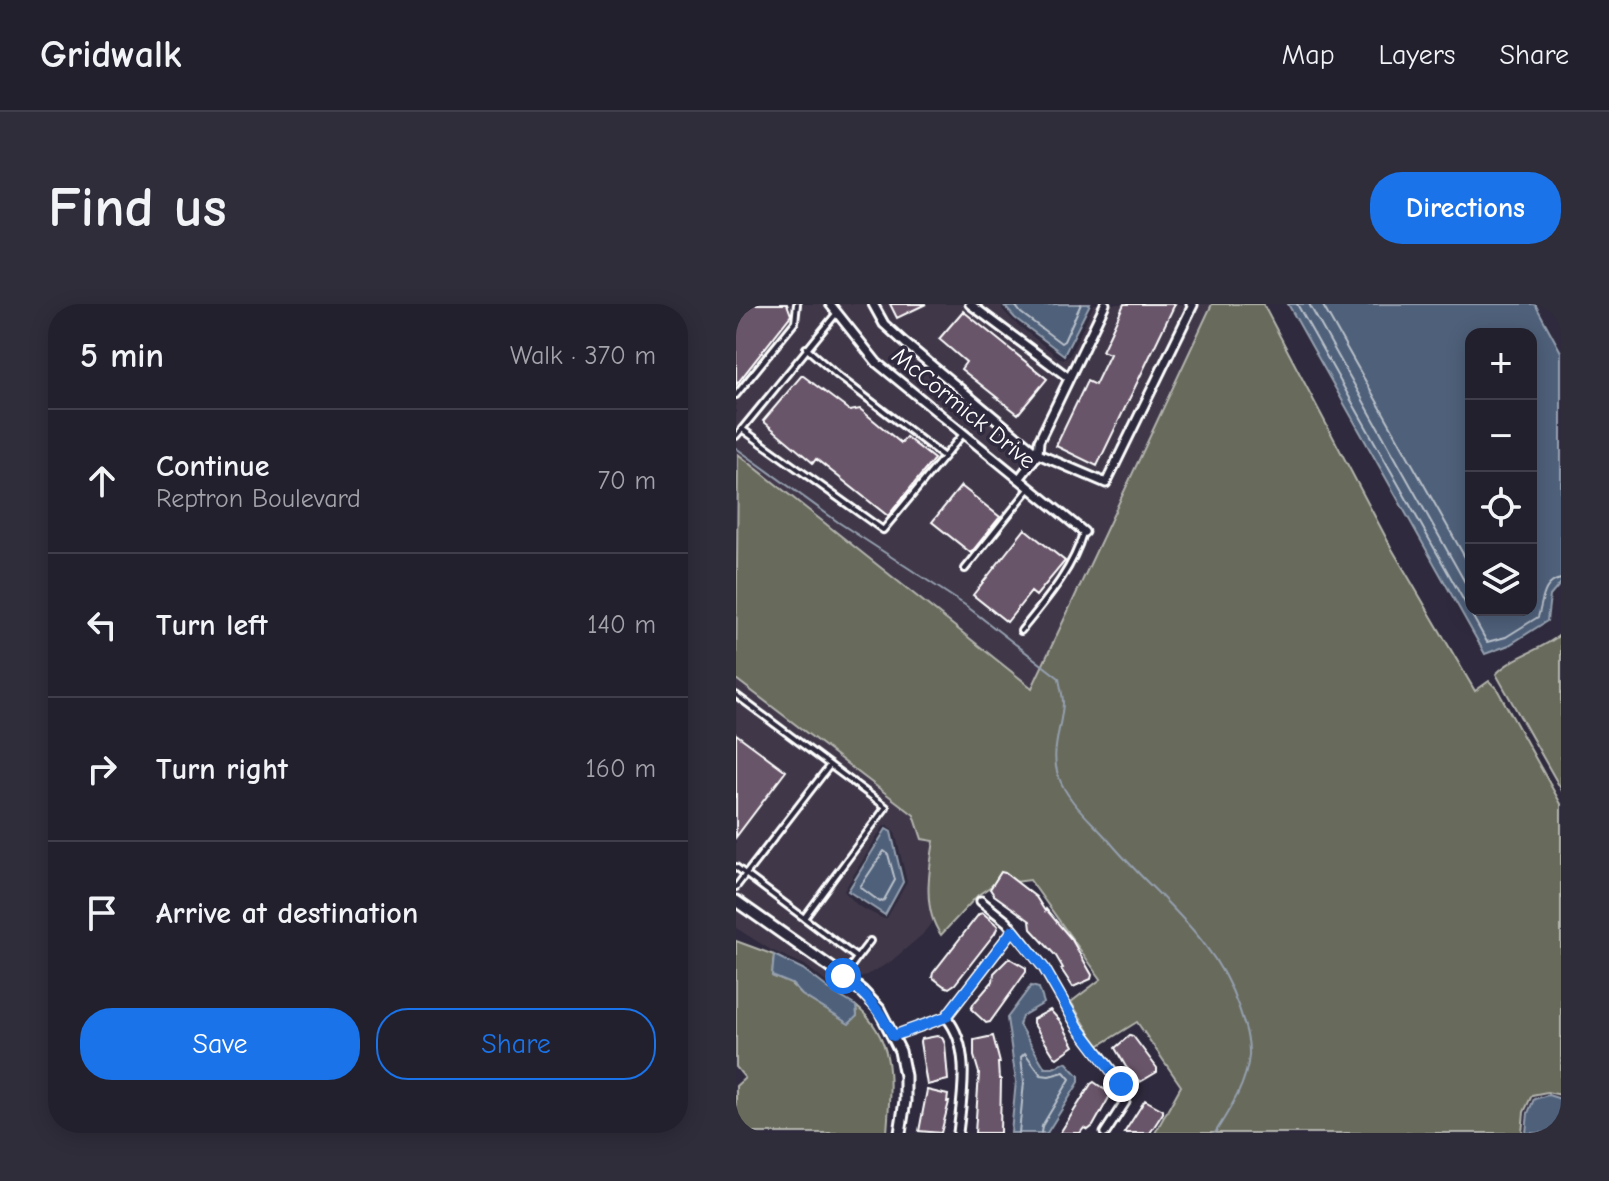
<!DOCTYPE html>
<html lang="en">
<head>
<meta charset="utf-8">
<style>
	body { margin:0; font-family:"Comic Neue",sans-serif; background:#2f2d3a; color:#f1f3f6 }
	.controls { position:absolute; right:24px; top:24px; display:grid; overflow:hidden; border-radius:16px; box-shadow:0 4px 20px #0003 }
	.controls button { width:72px; height:72px; display:grid; place-items:center; padding:0; border:0; border-bottom:2px solid #403e4a; background:#23202e; color:#f1f3f6; font:40px sans-serif }
	.stop { position:absolute; width:24px; height:24px; margin:-18px; border:6px solid #1a73e8; border-radius:50%; background:#fff }
	.stop.end { background:#1a73e8; border-color:#fff; box-shadow:0 2px 8px #0008 }
	.list { margin:0; padding:0; list-style:none }
	h2 { display:flex; justify-content:space-between; align-items:center; height:104px; margin:0; padding:0 32px; font-size:34px }
	h2 small { font-size:26px; font-weight:400; color:#a3a3aa }
	.list li { display:grid; grid-template-columns:52px 1fr auto; gap:24px; align-items:center; box-sizing:border-box; height:144px; padding:0 32px; border-top:2px solid #403e4a }
	.list b { display:block; font-size:30px; white-space:nowrap }
	.list p { margin:0; font-size:26px; white-space:nowrap; color:#a3a3aa }
	.list em { font-size:26px; font-style:normal; color:#a3a3aa }
	.actions { display:flex; gap:16px; padding:24px 32px }
	.actions a { flex:1; padding:18px 0; border:2px solid #1a73e8; border-radius:32px; text-align:center; font-size:28px; color:#1a73e8 }
	.actions .main { background:#1a73e8; color:#fff }
	.icon { flex:none; width:44px; height:44px; fill:none; stroke:currentColor; stroke-width:2; stroke-linecap:round; stroke-linejoin:round }
	.map { position:relative; flex:none; width:825px; height:829px; overflow:hidden; border-radius:32px }
	header { display:flex; align-items:center; gap:48px; box-sizing:border-box; height:112px; padding:0 40px; background:#23202e; border-bottom:2px solid #403e4a }
	header strong { font-size:38px }
	nav { display:flex; gap:44px; margin-inline-start:auto; font-size:28px }
	.intro { display:flex; align-items:center; justify-content:space-between; box-sizing:border-box; height:192px; padding:0 48px }
	h1 { margin:0; font-size:56px }
	.button { padding:20px 36px; border-radius:32px; background:#1a73e8; color:#fff; font-size:28px; font-weight:700 }
	main { display:flex; gap:48px; padding:0 48px }
	aside { flex:1; background:#23202e; border-radius:32px; box-shadow:0 4px 20px #0003 }
	.map>svg:first-child { display:block }
</style>
</head>
<body>
<header>
<strong>Gridwalk</strong>
<nav><a>Map</a><a>Layers</a><a>Share</a></nav>
</header>
<div class="intro"><h1>Find us</h1><a class="button">Directions</a></div>
<main>
<aside>
<h2>5 min<small>Walk · 370 m</small></h2>
<ul class="list">
<li><svg class="icon" aria-label="ahead" viewBox="0 0 24 24"><path d="M12 20V5M6 11l6-6 6 6"/></svg><div><b>Continue</b><p>Reptron Boulevard</p></div><em>70 m</em></li>
<li><svg class="icon" aria-label="left" viewBox="0 0 24 24"><path d="M17 20v-9H6M10 6l-5 5 5 5"/></svg><div><b>Turn left</b></div><em>140 m</em></li>
<li><svg class="icon" aria-label="right" viewBox="0 0 24 24"><path d="M7 20v-9h11M14 6l5 5-5 5"/></svg><div><b>Turn right</b></div><em>160 m</em></li>
<li><svg class="icon" aria-label="arrive" viewBox="0 0 24 24"><path d="M6 21V4h12l-3 4 3 4H6"/></svg><div><b>Arrive at destination</b></div></li>
</ul>
<div class="actions"><a class="main">Save</a><a>Share</a></div>
</aside>
<div class="map">
<svg width="825" height="829" viewBox="0 0 825 829">
	<rect width="100%" height="100%" fill="#2f2a3d"/>
	<filter id="ink" filterUnits="userSpaceOnUse"><feTurbulence type="fractalNoise" baseFrequency=".0125" numOctaves="2"/><feDisplacementMap in="SourceGraphic" scale="16" xChannelSelector="R" yChannelSelector="G"/><feConvolveMatrix kernelMatrix="1 2 1 2 8 2 1 2 1" color-interpolation-filters="sRGB"/></filter>
	<g filter="url(#ink)">
		<!-- built -->
		<path fill="#40374a" fill-rule="evenodd" d="M 0,0 L 89,0 L 96,12 L 138,63 L 349,234 L 353,227 L 289,174 L 304,155 L 368,183 L 373,182 L 461,4 L 460,0 L 476,0 L 296,384 L 72,204 L 2,151 L 0,153 Z
			M 99,0 L 132,0 L 145,23 L 166,43 L 296,150 L 282,169 L 143,56 Z
			M 142,0 L 227,0 L 328,76 L 299,135 L 299,142 L 171,36 L 152,18 Z
			M 241,0 L 267,1 L 266,5 L 277,17 L 323,54 L 329,55 L 334,51 L 358,0 L 364,0 L 331,68 Z
			M 374,0 L 446,0 L 451,3 L 368,174 L 307,147 L 307,139 Z
			M 0,375 L 179,511 L 186,535 L 199,537 L 192,577 L 196,618 L 186,631 L 153,659 L 119,677 L 0,592 ZM 151,521 L 159,528 L 171,578 L 151,614 L 148,615 L 122,602 L 108,587 L 147,523 Z
			M 0,603 L 111,681 L 101,687 L 69,661 L 35,646 L 0,624 Z"/>
		<!-- green -->
		<path fill="#676a5b" stroke="#b3b4ad" stroke-width="2" d="M 476,0 L 527,0 L 656,245 L 739,387 L 753,377 L 761,385 L 825,500 L 825,791 L 811,788 L 796,791 L 788,808 L 786,829 L 419,829 L 445,782 L 401,718 L 362,742 L 335,698 L 365,675 L 294,576 L 257,581 L 242,591 L 205,631 C 186,605 193,567 198,537 L 186,535 L 178,511 L 0,375 L 2,150 L 296,384 Z
			M 825,330 L 825,485 L 760,370 C 778,351 805,347 825,330 Z
			M 0,637 L 38,651 L 36,672 L 55,680 L 66,691 L 112,719 L 121,712 L 120,702 C 162,737 154,780 151,829 L 0,829 L 0,782 L 9,774 L 0,763 Z"/>
		<!-- water -->
		<path fill="#4f617a" stroke="#95a0af" stroke-width="2" fill-rule="evenodd" d="M 320,0 L 354,0 L 328,51 L 279,14 L 269,3 Z
			M 552,0 L 799,0 L 825,48 L 825,279 L 814,292 L 811,317 L 773,341 L 749,350 ZM 735,30 L 795,30 L 795,306 L 735,306 Z
			M 150,525 L 155,528 L 167,578 L 149,611 L 112,587 Z
			M 38,651 L 67,665 L 97,688 L 120,702 L 121,712 L 113,720 L 66,691 L 56,680 L 36,672 Z
			M 295,682 L 303,684 L 308,699 L 286,712 L 283,721 L 309,764 L 317,764 L 330,758 L 343,772 L 343,778 L 311,829 L 275,829 L 280,777 L 271,714 Z
			M 812,791 L 825,795 L 825,829 L 790,829 L 792,809 L 798,795 Z"/>
		<g fill="none" stroke-linecap="round" stroke-linejoin="round">
			<!-- shore -->
			<path stroke="#b9c0ca" stroke-width="2" d="M 278,0 L 285,9 L 325,39 L 328,37 L 345,0
				M 561,0 L 751,338 L 770,333 L 802,313 C 807,298 806,278 825,275
				M 573,0 L 735,289
				M 586,0 L 735,264
				M 148,547 L 152,550 L 159,576 L 148,596 L 144,598 L 124,583 Z
				M 283,829 L 288,778 L 285,753 L 289,749 L 305,771 L 313,772 L 328,768 L 334,775 L 306,822 L 305,829"/>
			<!-- stream -->
			<path stroke="#95a0af" stroke-width="2" d="M 0,144 L 102,218 L 229,301 L 323,374 C 324,382 327,391 327,399 C 326,422 314,448 322,471 C 331,498 356,517 374,538 C 421,594 478,631 503,704 C 508,719 514,736 513,752 C 510,781 494,805 479,829"/>
		</g>
		<!-- building -->
		<path fill="#695469" stroke="#fff" stroke-width="2" d="M 0,0 L 51,0 L 55,11 L 0,81 Z
			M 154,0 L 190,0 L 161,14 Z
			M 388,0 L 439,0 L 361,162 L 320,142 L 351,77 L 359,81 L 374,50 L 366,47 Z
			M 227,7 L 311,75 L 282,110 L 225,65 L 230,58 L 203,35 Z
			M 66,71 L 114,107 L 124,105 L 165,139 L 170,133 L 198,155 L 152,212 L 80,155 L 77,159 L 27,117 Z
			M 225,182 L 264,213 L 235,249 L 196,218 Z
			M 289,225 L 329,257 L 300,292 L 295,288 L 271,318 L 237,291 Z
			M 0,430 L 50,467 L 0,533 Z
			M 265,568 L 269,569 L 300,593 L 309,607 L 310,605 L 336,636 L 356,671 L 355,675 L 337,683 L 325,665 L 327,664 L 320,652 L 295,625 L 294,617 L 258,591 L 254,585 Z
			M 247,609 L 262,622 L 259,629 L 219,680 L 213,684 L 208,682 L 196,673 L 197,669 L 243,610 Z
			M 273,654 L 290,664 L 290,668 L 254,718 L 250,719 L 235,705 L 238,699 L 257,677 L 258,669 Z
			M 314,706 L 325,718 L 338,742 L 321,754 L 318,752 L 297,719 L 297,715 Z
			M 394,731 L 397,732 L 421,764 L 421,768 L 404,778 L 390,763 L 379,744 Z
			M 201,732 L 206,733 L 209,740 L 212,776 L 191,781 L 184,738 L 185,735 Z
			M 257,732 L 264,759 L 262,759 L 263,775 L 265,775 L 264,829 L 239,829 L 243,769 L 238,752 L 238,736 Z
			M 358,778 L 375,790 L 357,822 L 352,826 L 348,824 L 344,829 L 324,829 L 355,780 Z
			M 191,786 L 212,791 L 211,798 L 213,798 L 205,829 L 183,827 Z
			M 409,796 L 427,806 L 427,809 L 414,829 L 388,829 Z"/>
		<g fill="none" stroke-linecap="round" stroke-linejoin="round">
			<defs>
				<path id="service" d="M 100,10 L 6,125 L 147,226 L 227,130
					M 70,44 L 101,71 L 208,153
					M 0,91 L 59,18 L 61,0
					M 0,132 L 6,125
					M 229,265 L 294,184
					M 285,327 C 309,297 336,267 347,229
					M 0,391 L 150,503 L 68,614 L 0,563
					M 0,583 L 94,461
					M 68,614 L 121,654 L 108,672
					M 121,654 L 134,637"/>
				<path id="minor" d="M 94,0 L 141,59 L 348,228
					M 137,0 L 148,20 L 169,39 L 302,150 L 370,179 L 457,1 L 455,0
					M 234,0 L 333,74
					M 283,175 L 302,150 L 303,137 L 369,0
					M 245,597 L 271,618 L 308,664 L 342,723 L 388,783 L 390,793 L 389,798 L 369,829
					M 210,713 L 277,626
					M 157,732 L 210,713 C 236,743 226,792 222,829"/>
				<path id="tertiary" d="M 0,597 L 107,672 L 126,687 L 143,705 L 164,747 L 169,772 L 169,797 L 164,829"/>
			</defs>
			<!-- service casing -->
			<use href="#service" stroke="#fff" stroke-width="10"/>
			<!-- minor casing -->
			<use href="#minor" stroke="#fff" stroke-width="13"/>
			<!-- tertiary casing -->
			<use href="#tertiary" stroke="#fff" stroke-width="15"/>
			<!-- service -->
			<use href="#service" stroke="#2f2a3d" stroke-width="4"/>
			<!-- minor -->
			<use href="#minor" stroke="#2f2a3d" stroke-width="7"/>
			<!-- tertiary -->
			<use href="#tertiary" stroke="#2f2a3d" stroke-width="9"/>
		</g>
	</g>
	<g fill="none" stroke-linecap="round" stroke-linejoin="round" filter="url(#ink)">
		<!-- route -->
		<path stroke="#1a73e8" stroke-width="10" d="M 107,672 C 130,690 144,706 157,732 L 210,713 L 277,626 L 308,664 L 342,723 L 385,780"/>
	</g>
	<g text-anchor="middle" stroke-width="7" stroke-linejoin="round" paint-order="stroke">
		<!-- street labels -->
		<g font-size="24" fill="#fff" stroke="#2f2a3d">
			<text transform="translate(228 104) rotate(39)" y="8">McCormick Drive</text>
		</g>
	</g>
</svg>
<div class="controls">
<button>+</button>
<button>−</button>
<button><svg class="icon" aria-label="locate" viewBox="0 0 24 24"><circle cx="12" cy="12" r="6"/><path d="M12 2v4M12 18v4M2 12h4M18 12h4"/></svg></button>
<button><svg class="icon" aria-label="layers" viewBox="0 0 24 24"><path d="M12 4l9 5-9 5-9-5zM3 14l9 5 9-5"/></svg></button>
</div>
<div class="stop" style="left:107px;top:672px"></div>
<div class="stop end" style="left:385px;top:780px"></div>
</div>
</main>
</body>
</html>
